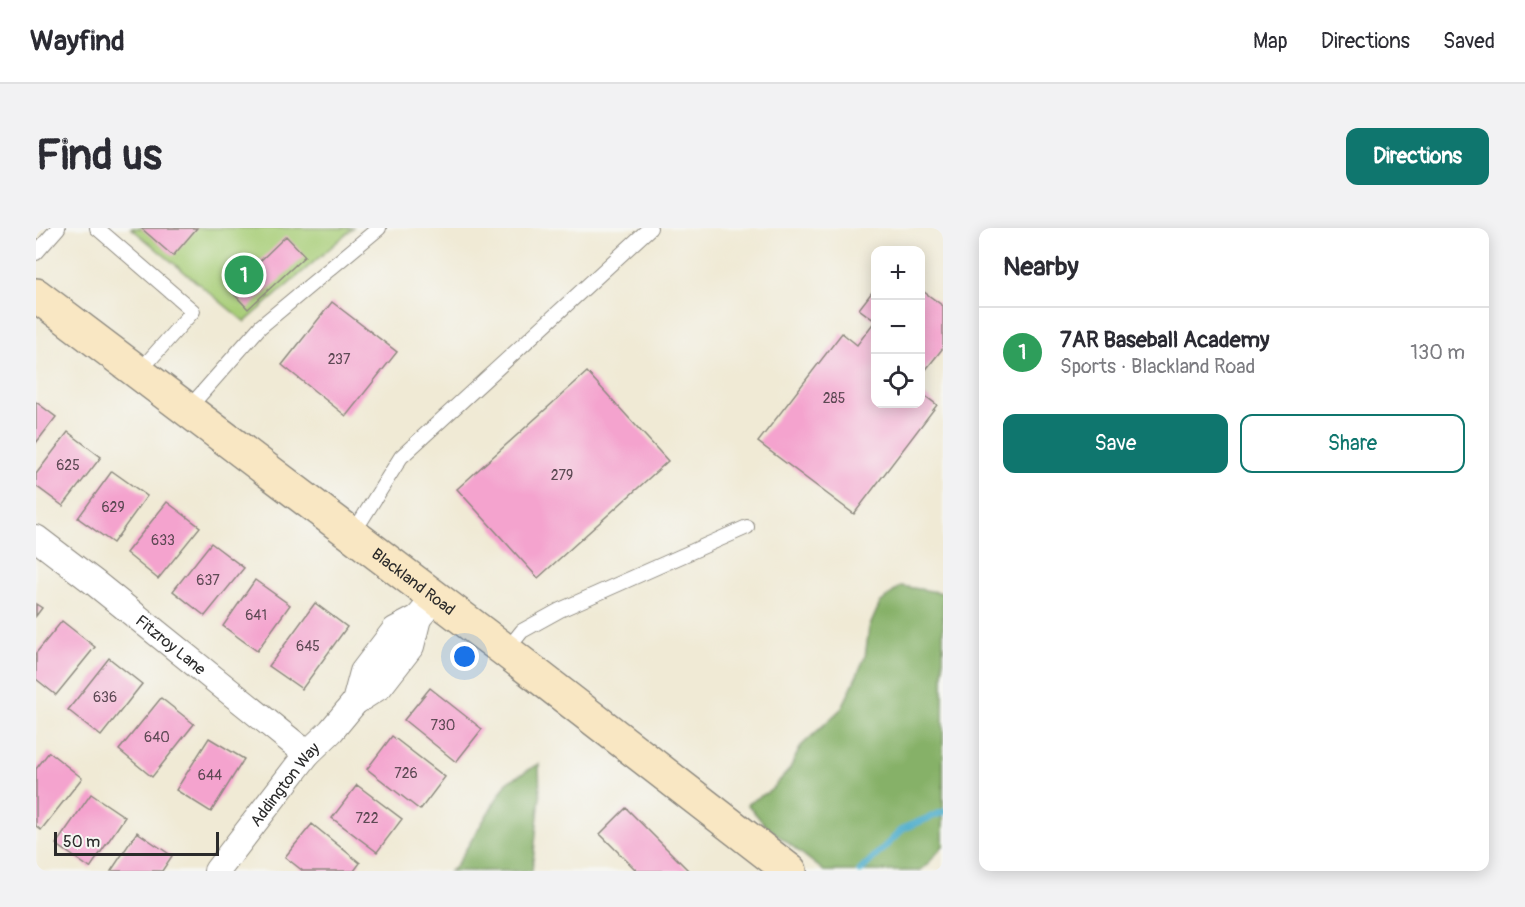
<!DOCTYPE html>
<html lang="en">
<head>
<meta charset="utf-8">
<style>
	body { margin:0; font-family:Pangolin,sans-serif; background:#f2f2f3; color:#2b2b33 }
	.controls { position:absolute; right:18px; top:18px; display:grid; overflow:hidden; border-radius:12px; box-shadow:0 3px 15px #0003 }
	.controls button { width:54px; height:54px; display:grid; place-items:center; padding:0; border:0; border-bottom:2px solid #e1e1e2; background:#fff; color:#2b2b33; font:30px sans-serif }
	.scale { position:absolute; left:18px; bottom:15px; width:165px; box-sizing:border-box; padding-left:6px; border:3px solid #2b2b2b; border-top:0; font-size:16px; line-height:21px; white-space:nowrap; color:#2b2b2b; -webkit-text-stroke:4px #f6f6f2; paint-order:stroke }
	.you { position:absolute; left:429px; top:429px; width:21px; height:21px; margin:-15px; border:4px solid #fff; border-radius:50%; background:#1a73e8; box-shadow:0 0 0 9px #1a73e833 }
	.badge { display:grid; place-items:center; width:39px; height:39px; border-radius:50%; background:#0f766e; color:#fff; font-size:20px; font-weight:700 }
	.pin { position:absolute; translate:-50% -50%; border:3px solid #fff; box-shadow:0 2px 6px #0006 }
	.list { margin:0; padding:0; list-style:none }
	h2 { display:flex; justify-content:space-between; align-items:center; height:78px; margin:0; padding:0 24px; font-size:26px }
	h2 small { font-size:20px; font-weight:400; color:#7c7c81 }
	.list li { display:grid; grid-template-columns:39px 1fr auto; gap:18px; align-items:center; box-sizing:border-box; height:90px; padding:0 24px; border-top:2px solid #e1e1e2 }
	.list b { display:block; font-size:22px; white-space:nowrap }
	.list p { margin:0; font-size:20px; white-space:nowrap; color:#7c7c81 }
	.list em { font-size:20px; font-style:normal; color:#7c7c81 }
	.actions { display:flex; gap:12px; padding:18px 24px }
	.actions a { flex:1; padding:14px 0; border:2px solid #0f766e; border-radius:12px; text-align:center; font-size:21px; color:#0f766e }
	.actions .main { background:#0f766e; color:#fff }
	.icon { flex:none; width:33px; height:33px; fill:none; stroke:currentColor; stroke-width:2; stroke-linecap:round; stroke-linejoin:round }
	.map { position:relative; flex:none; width:907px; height:643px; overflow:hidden; border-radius:12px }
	header { display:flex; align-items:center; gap:36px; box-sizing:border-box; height:84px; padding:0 30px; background:#fff; border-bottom:2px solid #e1e1e2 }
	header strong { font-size:28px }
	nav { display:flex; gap:33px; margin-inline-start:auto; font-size:21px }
	.intro { display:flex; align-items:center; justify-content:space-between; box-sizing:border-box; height:144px; padding:0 36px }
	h1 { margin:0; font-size:42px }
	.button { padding:15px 27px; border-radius:12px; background:#0f766e; color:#fff; font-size:21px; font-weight:700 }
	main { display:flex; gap:36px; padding:0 36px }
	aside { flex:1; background:#fff; border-radius:12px; box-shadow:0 3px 15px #0003 }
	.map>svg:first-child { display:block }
</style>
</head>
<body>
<header>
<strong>Wayfind</strong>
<nav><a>Map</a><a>Directions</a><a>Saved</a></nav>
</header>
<div class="intro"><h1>Find us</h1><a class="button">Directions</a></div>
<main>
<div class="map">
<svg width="907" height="643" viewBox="0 0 907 643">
	<rect width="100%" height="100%" fill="#f6f6f2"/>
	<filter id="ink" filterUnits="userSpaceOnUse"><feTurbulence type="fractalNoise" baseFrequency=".0167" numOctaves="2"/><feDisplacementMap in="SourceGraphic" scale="12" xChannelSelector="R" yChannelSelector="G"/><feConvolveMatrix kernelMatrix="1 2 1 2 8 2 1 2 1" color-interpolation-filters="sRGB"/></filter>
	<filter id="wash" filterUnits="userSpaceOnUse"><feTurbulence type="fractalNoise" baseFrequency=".008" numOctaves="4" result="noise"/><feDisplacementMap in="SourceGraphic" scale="24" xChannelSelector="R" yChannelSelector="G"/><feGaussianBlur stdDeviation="1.35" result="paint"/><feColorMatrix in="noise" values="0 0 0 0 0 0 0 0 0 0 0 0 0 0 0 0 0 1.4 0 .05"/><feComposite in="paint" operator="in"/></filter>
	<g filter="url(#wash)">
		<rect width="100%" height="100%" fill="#f0ead5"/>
		<!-- green -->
		<path fill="#a8ce78" stroke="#6a7c52" stroke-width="1.5" d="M 95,0 L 317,0 L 209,94 Z"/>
		<!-- forest -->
		<path fill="#86b168" stroke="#586e4a" stroke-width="1.5" d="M 865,358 L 907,365 L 907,618 L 891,637 L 883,643 L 788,643 L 729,597 L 711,576 L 734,563 L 753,542 L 765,518 L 806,480 L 829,429 L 833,400 L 844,375 Z
			M 503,536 L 504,569 L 496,643 L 414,643 L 419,639 L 471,554 Z"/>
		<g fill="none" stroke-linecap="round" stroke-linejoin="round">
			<!-- stream -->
			<path stroke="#4eadcc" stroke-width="7" d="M 824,643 L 868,600 L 907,584"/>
		</g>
		<g id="blocks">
			<!-- building -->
			<path fill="#f4a3ce" d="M 105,0 L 161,0 L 137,28 Z
				M 250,8 L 269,28 L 212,81 L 194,62 Z
				M 840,59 L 840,176 L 884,176 L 884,164 L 901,177 L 818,286 L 722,214 L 806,105 L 821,117 L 839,93 L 823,81 Z
				M 884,61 L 907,78 L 907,120 L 884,149 Z
				M 296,74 L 361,124 L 310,188 L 246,137 Z
				M 551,144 L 632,233 L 502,350 L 421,261 Z
				M 0,174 L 20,189 L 0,215 Z
				M 32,204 L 65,229 L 27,278 L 0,258 L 0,246 Z
				M 76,243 L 111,268 L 77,315 L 42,290 Z
				M 131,274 L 164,299 L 122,351 L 90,325 Z
				M 175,315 L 208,340 L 169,388 L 137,363 Z
				M 219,352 L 254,377 L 221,423 L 187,398 Z
				M 279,375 L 311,399 L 266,461 L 233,438 Z
				M 0,376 L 6,380 L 0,388 Z
				M 26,393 L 59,419 L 20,467 L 0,451 L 0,425 Z
				M 73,430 L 106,456 L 65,508 L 32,482 Z
				M 394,460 L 446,501 L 420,534 L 368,492 Z
				M 125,470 L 158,496 L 116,549 L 83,522 Z
				M 356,508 L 409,549 L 384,582 L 331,541 Z
				M 173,510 L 208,531 L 175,584 L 140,562 Z
				M 13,524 L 46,550 L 5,602 L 0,598 L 0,541 Z
				M 321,557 L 366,591 L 341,624 L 296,590 Z
				M 55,566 L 89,589 L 54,640 L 20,616 Z
				M 590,580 L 653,643 L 601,643 L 564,606 Z
				M 276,596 L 324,635 L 318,643 L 267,643 L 249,629 Z
				M 101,604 L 136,628 L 126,643 L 75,643 Z"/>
		</g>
	</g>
	<g filter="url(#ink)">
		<use href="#blocks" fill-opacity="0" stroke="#8e8a80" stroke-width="1.5"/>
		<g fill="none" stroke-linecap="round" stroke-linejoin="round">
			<defs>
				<path id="lane" d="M 61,0 L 157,83 L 102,145
					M 0,25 L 22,0
					M 151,182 L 224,99 L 343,0
					M 316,307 L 365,229 L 614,0
					M 470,423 L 486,403 L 524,382 L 711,299"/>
				<g id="street">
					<path id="s1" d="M 0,310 L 59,355 L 271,526"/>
					<path d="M 319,474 L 327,444 L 359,402 L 382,390 L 388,383"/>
					<path id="s2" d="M 181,643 L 271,526 L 295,503 L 319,474 L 344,458 L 375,418 L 382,390"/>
				</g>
				<g id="secondary">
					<path id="s3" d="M 0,67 L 470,423 L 754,643"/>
				</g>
			</defs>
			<!-- lane casing -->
			<use href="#lane" stroke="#8e8a80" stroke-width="16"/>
			<!-- street casing -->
			<use href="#street" stroke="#8e8a80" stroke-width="28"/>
			<!-- secondary casing -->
			<use href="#secondary" stroke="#8e8a80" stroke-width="36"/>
			<!-- lane -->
			<use href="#lane" stroke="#fff" stroke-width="14"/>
			<!-- street -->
			<use href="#street" stroke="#fff" stroke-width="26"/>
			<!-- secondary -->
			<use href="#secondary" stroke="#f9e7c3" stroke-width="33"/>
		</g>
	</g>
	<g text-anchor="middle" stroke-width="6" stroke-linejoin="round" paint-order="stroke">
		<!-- number labels -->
		<g font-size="14" fill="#5d4954">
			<text x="303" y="136">237</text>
			<text x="798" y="175">285</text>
			<text x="32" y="242">625</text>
			<text x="526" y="252">279</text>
			<text x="77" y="284">629</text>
			<text x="127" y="317">633</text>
			<text x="172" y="357">637</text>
			<text x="220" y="392">641</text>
			<text x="272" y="423">645</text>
			<text x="69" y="474">636</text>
			<text x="407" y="502">730</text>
			<text x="121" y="514">640</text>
			<text x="370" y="550">726</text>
			<text x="174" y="552">644</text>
			<text x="331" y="595">722</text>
		</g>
		<!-- street labels -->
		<g font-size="16" fill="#2b2b2b" stroke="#f6f6f2">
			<text dy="6" stroke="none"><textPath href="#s3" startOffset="474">Blackland Road</textPath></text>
			<text dy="6" stroke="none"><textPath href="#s1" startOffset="172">Fitzroy Lane</textPath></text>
			<text dy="6" stroke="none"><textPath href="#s2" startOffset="110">Addington Way</textPath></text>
		</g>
	</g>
</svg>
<div class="controls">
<button>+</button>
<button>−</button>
<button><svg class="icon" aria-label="locate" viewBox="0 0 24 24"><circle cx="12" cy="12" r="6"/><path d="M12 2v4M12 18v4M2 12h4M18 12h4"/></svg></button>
</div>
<div class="scale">50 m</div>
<div class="you"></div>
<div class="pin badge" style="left:208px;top:47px;background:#2e9e5b">1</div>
</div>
<aside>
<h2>Nearby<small></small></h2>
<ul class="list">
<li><span class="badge" style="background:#2e9e5b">1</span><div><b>7AR Baseball Academy</b><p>Sports · Blackland Road</p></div><em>130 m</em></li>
</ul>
<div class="actions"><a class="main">Save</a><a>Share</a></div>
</aside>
</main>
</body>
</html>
